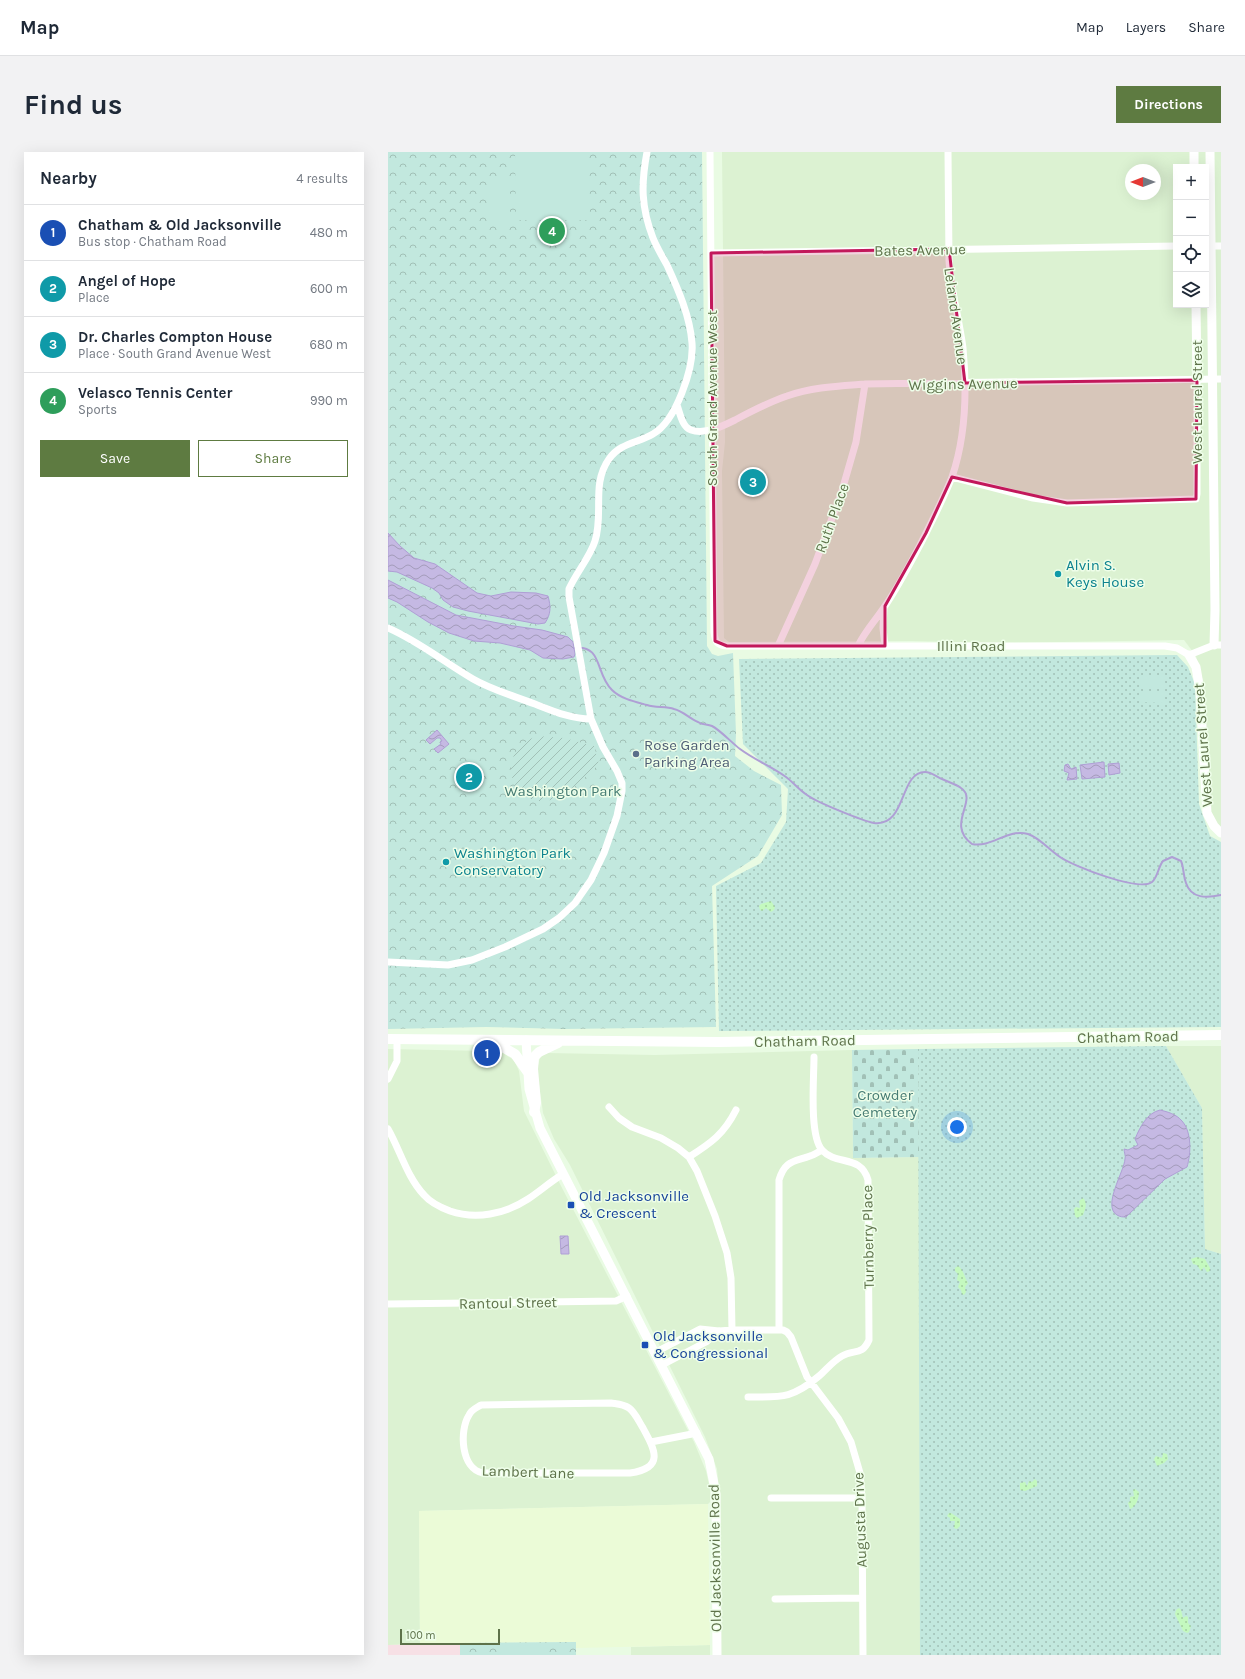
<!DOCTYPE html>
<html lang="en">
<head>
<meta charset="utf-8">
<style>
	body { margin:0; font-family:Karla,sans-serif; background:#f2f2f3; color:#1f2937 }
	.controls { position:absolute; right:12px; top:12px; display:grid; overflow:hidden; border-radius:0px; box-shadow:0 4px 16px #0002 }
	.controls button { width:36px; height:36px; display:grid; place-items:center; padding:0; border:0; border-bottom:1px solid #e0e1e3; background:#fff; color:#1f2937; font:20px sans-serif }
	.compass { position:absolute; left:737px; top:12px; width:36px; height:36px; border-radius:50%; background:#fff; box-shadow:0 4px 16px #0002; rotate:270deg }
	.scale { position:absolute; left:12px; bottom:10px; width:100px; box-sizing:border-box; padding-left:4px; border:2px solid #5e724a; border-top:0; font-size:11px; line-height:14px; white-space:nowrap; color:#5e724a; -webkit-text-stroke:3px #eefee9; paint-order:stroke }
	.you { position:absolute; left:569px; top:975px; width:14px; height:14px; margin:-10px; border:3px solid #fff; border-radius:50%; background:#1a73e8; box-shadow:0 0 0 6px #1a73e833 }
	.badge { display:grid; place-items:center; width:26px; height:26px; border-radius:50%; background:#5e7b41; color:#fff; font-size:13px; font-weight:700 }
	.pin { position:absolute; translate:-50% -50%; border:2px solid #fff; box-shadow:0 1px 4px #0006 }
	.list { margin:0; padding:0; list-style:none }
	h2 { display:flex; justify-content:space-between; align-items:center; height:52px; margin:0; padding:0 16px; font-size:17px }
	h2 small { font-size:13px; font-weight:400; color:#747a83 }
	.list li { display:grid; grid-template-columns:26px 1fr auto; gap:12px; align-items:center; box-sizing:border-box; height:56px; padding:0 16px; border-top:1px solid #e0e1e3 }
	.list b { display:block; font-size:15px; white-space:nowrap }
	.list p { margin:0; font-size:13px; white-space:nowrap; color:#747a83 }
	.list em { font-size:13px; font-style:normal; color:#747a83 }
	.actions { display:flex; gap:8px; padding:12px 16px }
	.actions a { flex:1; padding:9px 0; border:1px solid #5e7b41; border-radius:0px; text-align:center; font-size:14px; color:#5e7b41 }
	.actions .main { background:#5e7b41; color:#fff }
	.icon { flex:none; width:22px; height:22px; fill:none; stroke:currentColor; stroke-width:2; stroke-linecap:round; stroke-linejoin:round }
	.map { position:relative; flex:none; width:833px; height:1503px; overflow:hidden; border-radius:0px }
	header { display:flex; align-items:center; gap:24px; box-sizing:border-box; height:56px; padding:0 20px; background:#fff; border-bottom:1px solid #e0e1e3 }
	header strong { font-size:19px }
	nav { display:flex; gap:22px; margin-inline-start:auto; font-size:14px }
	.intro { display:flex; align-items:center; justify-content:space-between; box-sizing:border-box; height:96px; padding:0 24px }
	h1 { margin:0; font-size:28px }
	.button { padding:10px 18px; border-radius:0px; background:#5e7b41; color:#fff; font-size:14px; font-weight:700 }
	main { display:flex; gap:24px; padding:0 24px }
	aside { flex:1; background:#fff; border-radius:0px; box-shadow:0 4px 16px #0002 }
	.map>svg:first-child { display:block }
</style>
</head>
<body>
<header>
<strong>Map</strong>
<nav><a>Map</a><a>Layers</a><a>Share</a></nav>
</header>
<div class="intro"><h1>Find us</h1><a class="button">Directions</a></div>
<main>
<aside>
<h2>Nearby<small>4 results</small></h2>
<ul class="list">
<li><span class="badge" style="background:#1a4fb4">1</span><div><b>Chatham &amp; Old Jacksonville</b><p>Bus stop · Chatham Road</p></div><em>480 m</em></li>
<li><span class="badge" style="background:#0f9aa8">2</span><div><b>Angel of Hope</b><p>Place</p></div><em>600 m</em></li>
<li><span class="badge" style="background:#0f9aa8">3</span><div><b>Dr. Charles Compton House</b><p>Place · South Grand Avenue West</p></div><em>680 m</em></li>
<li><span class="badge" style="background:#2e9e5b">4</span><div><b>Velasco Tennis Center</b><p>Sports</p></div><em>990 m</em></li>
</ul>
<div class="actions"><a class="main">Save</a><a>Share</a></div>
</aside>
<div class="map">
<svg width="833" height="1503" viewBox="0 0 833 1503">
	<defs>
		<pattern id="grass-dots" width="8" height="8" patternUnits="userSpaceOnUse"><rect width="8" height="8" fill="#c2e8de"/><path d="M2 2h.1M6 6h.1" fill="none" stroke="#a1c0b6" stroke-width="1.8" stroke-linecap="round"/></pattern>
		<pattern id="sand-dots" width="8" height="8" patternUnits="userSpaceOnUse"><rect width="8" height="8" fill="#c4f9bf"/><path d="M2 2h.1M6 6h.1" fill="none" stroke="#a2ce9d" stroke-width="1.8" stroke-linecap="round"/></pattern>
		<pattern id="cemetery-stones" width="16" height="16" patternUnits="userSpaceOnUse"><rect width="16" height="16" fill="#c2e8de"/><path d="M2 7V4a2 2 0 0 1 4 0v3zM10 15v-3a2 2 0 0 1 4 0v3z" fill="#a1c0b6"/></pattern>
		<pattern id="park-crowns" width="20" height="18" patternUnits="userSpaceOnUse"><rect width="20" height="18" fill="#c2e8de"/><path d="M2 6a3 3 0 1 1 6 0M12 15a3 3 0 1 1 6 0" fill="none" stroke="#a1c0b6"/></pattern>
		<pattern id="garden-furrows" width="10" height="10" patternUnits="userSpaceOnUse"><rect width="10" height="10" fill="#c2e8de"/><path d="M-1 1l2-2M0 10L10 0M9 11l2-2" fill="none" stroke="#a1c0b6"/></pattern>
		<pattern id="water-waves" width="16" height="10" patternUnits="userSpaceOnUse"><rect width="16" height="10" fill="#c5b9e3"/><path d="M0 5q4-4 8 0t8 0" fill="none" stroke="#a39bba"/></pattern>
	</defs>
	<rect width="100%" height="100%" fill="#e9fbe3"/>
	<!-- residential -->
	<path fill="#dcf2d2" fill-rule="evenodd" d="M 334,0 L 833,0 L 833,676 L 826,670 L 822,659 L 815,529 L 808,504 L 796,488 L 609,491 L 524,489 L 341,490 L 336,486 L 334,319 L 337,290 ZM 788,15 L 818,15 L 818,153 L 788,153 ZM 743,18 L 767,18 L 767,42 L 743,42 Z
		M 778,894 L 833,894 L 833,1102 L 817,1097 L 814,956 Z
		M 0,897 L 98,899 L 115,901 L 126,908 L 131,919 L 136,959 L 173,1034 L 306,1290 L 318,1319 L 322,1337 L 322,1350 L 320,1352 L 31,1359 L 32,1492 L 0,1493 Z
		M 464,898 L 465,1006 L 531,1005 L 532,1503 L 333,1503 L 332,1351 L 329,1317 L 317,1285 L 182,1013 L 166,987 L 155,961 L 149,918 L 152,905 L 159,901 L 267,903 Z
		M 322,1493 L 322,1503 L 243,1503 L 243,1495 Z"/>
	<!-- commercial -->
	<path fill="#ebfbd7" d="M 320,1352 L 322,1493 L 188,1496 L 188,1490 L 32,1492 L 31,1359 Z"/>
	<!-- education -->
	<path fill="#f7e0e5" d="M 72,1491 L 72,1503 L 0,1503 L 0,1493 Z"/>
	<!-- grass -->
	<path fill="url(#grass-dots)" d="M 789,503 L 800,515 L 807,532 L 811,652 L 822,684 L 833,690 L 833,875 L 331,879 L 328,734 L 373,711 L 398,670 L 400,637 L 355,592 L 351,507 Z
		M 778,894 L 814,956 L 817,1097 L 833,1102 L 833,1503 L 532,1503 L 530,897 Z"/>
	<!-- sand -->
	<path fill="url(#sand-dots)" d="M 383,749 L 387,755 L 386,758 L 383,760 L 378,756 L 374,759 L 372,758 L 371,754 L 373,752 Z
		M 695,1046 C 700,1051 697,1058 695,1063 L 689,1066 L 687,1064 L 686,1057 L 688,1055 L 692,1056 L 691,1049 Z
		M 809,1105 L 817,1107 L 822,1116 L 822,1119 L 819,1120 L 816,1115 L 813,1119 L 809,1113 L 805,1112 L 803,1107 Z
		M 570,1114 C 576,1118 576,1125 580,1131 L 577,1135 L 578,1140 L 576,1143 L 574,1142 L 573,1138 L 570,1135 L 572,1130 L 569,1128 L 570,1122 L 567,1119 L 567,1116 Z
		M 775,1301 L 779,1302 L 780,1307 L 776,1311 L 769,1314 L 766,1307 L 768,1304 L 774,1306 Z
		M 647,1327 L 649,1329 L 649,1334 L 637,1339 L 632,1338 L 632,1331 L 637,1330 L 639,1334 L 641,1329 L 644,1330 Z
		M 747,1337 L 751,1340 C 751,1346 748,1355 742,1357 L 740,1351 L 742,1349 L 742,1345 L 746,1344 L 745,1338 Z
		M 561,1361 L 563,1361 L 572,1367 L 572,1374 L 569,1377 L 566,1376 L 567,1369 L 562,1369 L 562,1366 L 559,1364 Z
		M 791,1456 L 793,1458 L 795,1466 L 798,1464 L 800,1465 L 800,1471 L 803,1474 L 801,1480 L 799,1481 L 795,1479 L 787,1462 L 788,1458 Z"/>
	<!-- cemetery -->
	<path fill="url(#cemetery-stones)" d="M 530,897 L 531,1005 L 465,1006 L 464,898 Z"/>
	<!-- park -->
	<path fill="url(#park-crowns)" d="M 0,0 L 314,0 L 319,494 L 324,502 L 330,504 L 345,501 L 348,582 L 347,604 L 366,619 L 393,633 L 394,663 L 370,704 L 324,734 L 328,875 L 176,877 L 98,875 L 0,877 Z
		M 188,1490 L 188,1503 L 72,1503 L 72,1491 Z"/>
	<!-- garden -->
	<path fill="url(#garden-furrows)" d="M 149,584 L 176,586 L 206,594 L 211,612 C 196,626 182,643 162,648 C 125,658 103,601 149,584 Z"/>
	<!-- pitch -->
	<path fill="#c2e8de" d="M 127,0 L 201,0 L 202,68 L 128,68 Z
		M 100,28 L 122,28 L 122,70 L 100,70 Z
		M 752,525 L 775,525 L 775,536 L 752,536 Z
		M 752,540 L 775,540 L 775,551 L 752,550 Z
		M 150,1492 L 159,1492 L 160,1503 L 109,1503 L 123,1495 Z"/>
	<!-- water -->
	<path fill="url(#water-waves)" stroke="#af9fd5" d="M 0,381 L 12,394 L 26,406 L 47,412 L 89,441 L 103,444 L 123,440 L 148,441 L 160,444 C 163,455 163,462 157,471 L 150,472 L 80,459 L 65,455 L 55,448 L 51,441 L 44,436 L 9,420 L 0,419 Z
		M 0,428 L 68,463 L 126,474 L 154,478 L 180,485 L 185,490 L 187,502 L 186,505 L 175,507 L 155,506 L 142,498 L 112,491 L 86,489 L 61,481 L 40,470 L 9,450 L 0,446 Z
		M 49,578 L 61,592 L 50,601 L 46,597 L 53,592 L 52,590 L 54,589 L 52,586 L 49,586 L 42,592 L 38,588 Z
		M 716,610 L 717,625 L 694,627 L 692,613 Z
		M 731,611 L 732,621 L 721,623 L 720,612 Z
		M 680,612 L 683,617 L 688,615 L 689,627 L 679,628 L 681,621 L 676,619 L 677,613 Z
		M 772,958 C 780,960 788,962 794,969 C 804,980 803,1002 799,1015 L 777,1027 L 738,1065 C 735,1065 732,1065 729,1063 C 714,1054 736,1020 737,1007 C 738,1004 736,1000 736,997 L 740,998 L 750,993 L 747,987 C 752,975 759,961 772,958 Z
		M 172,1084 L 180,1084 L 181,1102 L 173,1102 Z"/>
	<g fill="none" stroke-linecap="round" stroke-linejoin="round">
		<!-- stream -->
		<path stroke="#af9fd5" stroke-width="2" d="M 186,496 C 215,492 207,522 224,538 C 233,547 248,550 259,553 C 268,556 278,554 286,557 C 295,559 302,567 310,570 C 314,573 319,572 324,574 C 332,578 344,591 352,597 C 367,608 384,615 398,625 C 406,631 411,638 419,643 C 428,650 475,669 486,671 C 519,675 511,620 537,620 C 543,620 549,625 554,627 C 560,630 568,632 573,636 C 591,648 557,672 584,692 C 604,696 620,676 640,682 C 652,686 661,698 672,705 C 685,714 751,740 764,730 C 770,725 770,715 775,709 L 784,705 L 793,709 C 796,716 795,723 798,731 C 803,747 819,746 833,743"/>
		<!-- minor -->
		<path stroke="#fff" stroke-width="7" d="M 322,0 L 326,480 C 327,490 329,493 339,494 L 777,494 L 789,496 L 801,503 L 826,493 L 833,493
			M 818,94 L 833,94
			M 323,101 L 788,94
			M 289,253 C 292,261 294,275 303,278 C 317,283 335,274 347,268 C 364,259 381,250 399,244 C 424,235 451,234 477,232 L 833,227
			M 564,325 L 645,346 L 679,351 L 808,347 L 809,342 L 809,228
			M 496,456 L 495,476 L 497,494
			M 0,476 C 30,489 56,510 85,527 C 104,538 126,544 147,552 C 165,559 183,567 203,567
			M 390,494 L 427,412 L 453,342 L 468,290 L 477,232
			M 470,494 C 477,479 488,468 497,454 C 510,435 521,414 532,393 C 543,371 555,348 564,325 C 578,284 579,238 575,196 C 571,166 563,138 561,109 L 560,0
			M 0,810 L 60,813 L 84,808 L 117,795 L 155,777 L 171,766 L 187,751 L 203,728 L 216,701 L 229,664 L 234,639 L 234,631 L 229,619 L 215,595 L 203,567 L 181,445 L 181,437 C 188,421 202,405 207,389 C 216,361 203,332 221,307 C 232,291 250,291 265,282 C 288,269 306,216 304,191 C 302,164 290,137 279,113 C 274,104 269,96 265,86 C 253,55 253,32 259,0
			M 0,927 L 9,909 L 9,887
			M 221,955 L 231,966 L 244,975 L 273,986 L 290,996 L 301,1005 L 309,1019 L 327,1064 L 339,1101 L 343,1126 L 344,1178
			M 0,977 C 12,998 19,1025 36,1043 C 42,1050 54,1056 62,1059 C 88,1068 117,1062 140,1047 C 152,1039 162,1030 175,1022
			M 301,1005 C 323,991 336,982 348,958
			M 0,1152 L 228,1149 L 239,1144
			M 391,1177 L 391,1028 C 397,1008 406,1010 422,1004 C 426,1003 430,1000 434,998
			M 268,1200 L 312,1177 L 331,1179 L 344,1178 L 395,1178 L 399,1180 L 403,1185 L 419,1225 L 450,1266 L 463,1290 L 472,1321 L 474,1346 L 475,1503
			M 274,1213 L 318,1190 L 331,1179
			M 360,1245 C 393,1245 404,1247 431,1224 C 438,1218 445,1209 454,1204 C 466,1197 474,1204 481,1188 L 480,1028 C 473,1002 448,1014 434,998 C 421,984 426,925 426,905
			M 223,1251 C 229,1252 235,1252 241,1256 C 247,1260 251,1270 255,1276 C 267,1298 277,1316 242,1321 L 95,1321 C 73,1317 71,1279 81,1263 C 83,1258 88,1256 93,1253 Z
			M 263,1290 L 309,1281
			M 383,1346 L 474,1346
			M 387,1447 L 474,1446"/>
		<!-- tertiary -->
		<path stroke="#fff" stroke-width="9" d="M 806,0 L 806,15
			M 822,0 L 827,458 L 826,493
			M 808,153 L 809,228
			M 801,503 L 808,515 L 812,539 L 819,661 L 826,674 L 833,681
			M 138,888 L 141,937 L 152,976 L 321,1307 L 328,1342 L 329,1503"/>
		<!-- secondary -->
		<path stroke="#fff" stroke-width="10" d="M 0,887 L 331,890 L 833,883
			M 106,890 L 127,902 L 139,919
			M 146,960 L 148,951 L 145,917 L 146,905 L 151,900 L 170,891"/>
	</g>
	<!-- marked area -->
	<path fill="#c2185b" fill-opacity="0.2" stroke="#c2185b" stroke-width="3" stroke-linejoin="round" d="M 561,97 L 577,231 L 809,228 L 808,347 L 679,351 L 564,325 L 538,381 L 497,454 L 497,494 L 339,494 L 327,489 L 323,101 Z"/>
	<!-- markers -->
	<g fill="#0f9aa8" stroke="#eefee9" stroke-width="1.5">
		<circle cx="670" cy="422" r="4"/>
		<circle cx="58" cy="710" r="4"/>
	</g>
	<circle fill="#5c6f8a" stroke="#eefee9" stroke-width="1.5" cx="248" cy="602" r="4"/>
	<g fill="#1a4fb4" stroke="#eefee9" stroke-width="1.5">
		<rect x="179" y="1049" width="8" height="8" rx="2"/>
		<rect x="253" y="1189" width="8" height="8" rx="2"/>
	</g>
	<g text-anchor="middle" stroke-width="3" stroke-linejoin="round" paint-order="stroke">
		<!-- street labels -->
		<g font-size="15" fill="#5e724a" stroke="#eefee9">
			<text transform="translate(532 98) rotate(-1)" y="5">Bates Avenue</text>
			<text transform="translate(568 164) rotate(82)" y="5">Leland Avenue</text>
			<text transform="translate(575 232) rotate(-1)" y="5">Wiggins Avenue</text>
			<text transform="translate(324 246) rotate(-90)" y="5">South Grand Avenue West</text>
			<text transform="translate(809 250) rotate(-90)" y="5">West Laurel Street</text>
			<text transform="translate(444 366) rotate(-70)" y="5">Ruth Place</text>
			<text x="583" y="499">Illini Road</text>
			<text transform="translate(815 593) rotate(-94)" y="5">West Laurel Street</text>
			<text transform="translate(740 885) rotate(-1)" y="5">Chatham Road</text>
			<text transform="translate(417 889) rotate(-1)" y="5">Chatham Road</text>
			<text transform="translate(480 1085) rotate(-91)" y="5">Turnberry Place</text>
			<text transform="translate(120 1151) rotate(-1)" y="5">Rantoul Street</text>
			<text transform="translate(140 1320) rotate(2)" y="5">Lambert Lane</text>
			<text transform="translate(472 1368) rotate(-92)" y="5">Augusta Drive</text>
			<text transform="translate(327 1406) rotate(-91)" y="5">Old Jacksonville Road</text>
		</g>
		<!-- culture labels -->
		<g font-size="15" fill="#0d838f" stroke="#eefee9" text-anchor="start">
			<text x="678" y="418">Alvin S.<tspan x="678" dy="17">Keys House</tspan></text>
			<text x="66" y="706">Washington Park<tspan x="66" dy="17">Conservatory</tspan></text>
		</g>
		<!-- service labels -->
		<g font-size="15" fill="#4e5e75" stroke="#eefee9" text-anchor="start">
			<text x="256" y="598">Rose Garden<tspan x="256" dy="17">Parking Area</tspan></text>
		</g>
		<!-- park labels -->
		<g font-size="15" fill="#467c74" stroke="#eefee9">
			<text x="175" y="644">Washington Park</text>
			<text x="497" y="948">Crowder<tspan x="497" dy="17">Cemetery</tspan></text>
		</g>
		<!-- transit labels -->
		<g font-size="15" fill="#164399" stroke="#eefee9" text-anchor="start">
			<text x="191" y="1049">Old Jacksonville<tspan x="191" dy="17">&amp; Crescent</tspan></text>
			<text x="265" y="1189">Old Jacksonville<tspan x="265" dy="17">&amp; Congressional</tspan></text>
		</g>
	</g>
</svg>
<div class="controls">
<button>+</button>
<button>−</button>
<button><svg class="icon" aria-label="locate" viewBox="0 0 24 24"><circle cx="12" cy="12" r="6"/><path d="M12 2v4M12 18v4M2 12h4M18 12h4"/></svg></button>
<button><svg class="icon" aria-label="layers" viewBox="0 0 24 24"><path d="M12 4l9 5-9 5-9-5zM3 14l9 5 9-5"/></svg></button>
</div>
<svg class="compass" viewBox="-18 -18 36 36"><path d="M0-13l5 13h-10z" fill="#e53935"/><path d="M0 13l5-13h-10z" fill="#747a83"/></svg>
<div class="scale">100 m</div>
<div class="you"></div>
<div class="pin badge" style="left:99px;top:901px;background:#1a4fb4">1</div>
<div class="pin badge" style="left:81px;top:625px;background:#0f9aa8">2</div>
<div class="pin badge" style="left:365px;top:330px;background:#0f9aa8">3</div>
<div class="pin badge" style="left:164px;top:79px;background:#2e9e5b">4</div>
</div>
</main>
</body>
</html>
